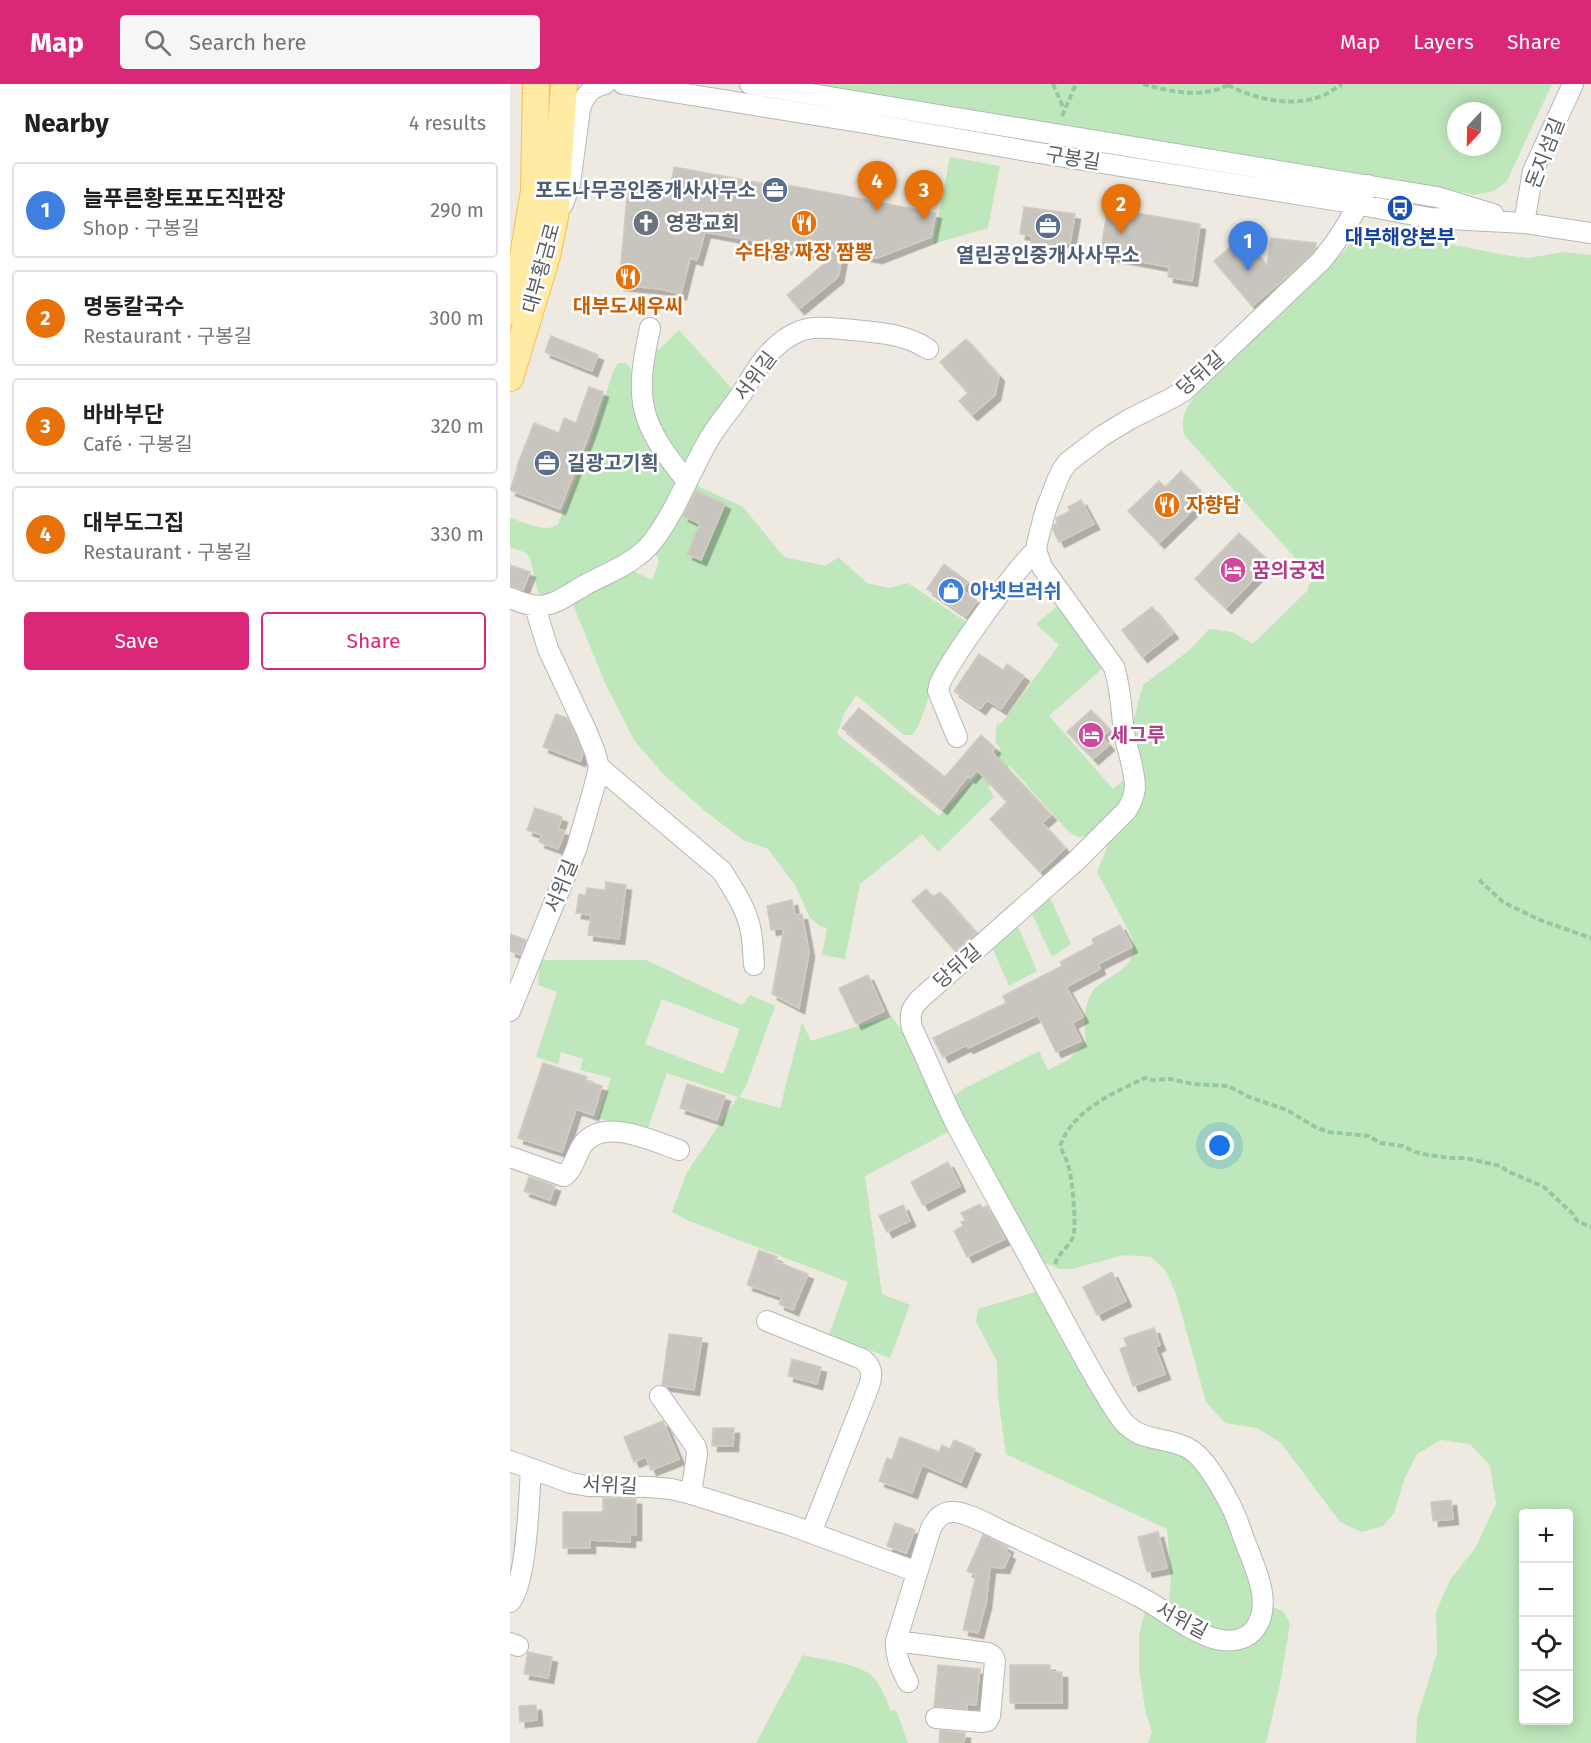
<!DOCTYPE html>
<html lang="en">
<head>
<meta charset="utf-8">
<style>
	body { margin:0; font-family:"Fira Sans","Noto Sans KR",sans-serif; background:#f6f6f6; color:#202124 }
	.controls { position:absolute; right:18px; bottom:18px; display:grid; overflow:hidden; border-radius:6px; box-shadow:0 3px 15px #0003 }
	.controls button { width:54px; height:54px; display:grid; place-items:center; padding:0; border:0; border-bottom:2px solid #e0e0e0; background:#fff; color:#202124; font:30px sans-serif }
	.compass { position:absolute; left:937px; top:18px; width:54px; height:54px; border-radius:50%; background:#fff; box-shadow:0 3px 15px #0003; rotate:202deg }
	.you { position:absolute; left:710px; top:1062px; width:21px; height:21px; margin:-15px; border:4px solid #fff; border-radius:50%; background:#1a73e8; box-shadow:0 0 0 9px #1a73e833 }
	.badge { display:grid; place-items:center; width:39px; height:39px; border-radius:50%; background:#db2777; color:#fff; font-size:20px; font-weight:700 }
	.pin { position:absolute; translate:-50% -50px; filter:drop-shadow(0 2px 3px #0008) }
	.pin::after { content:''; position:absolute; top:32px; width:21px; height:18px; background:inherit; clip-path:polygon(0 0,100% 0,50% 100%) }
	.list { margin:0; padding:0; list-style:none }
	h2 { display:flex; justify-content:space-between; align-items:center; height:78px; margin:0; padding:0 24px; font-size:26px }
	h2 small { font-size:20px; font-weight:400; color:#757577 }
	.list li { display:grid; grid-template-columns:39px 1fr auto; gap:18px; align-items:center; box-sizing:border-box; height:96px; margin:0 12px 12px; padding:0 12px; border:2px solid #e0e0e0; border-radius:6px }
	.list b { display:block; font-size:22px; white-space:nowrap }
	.list p { margin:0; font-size:20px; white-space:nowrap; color:#757577 }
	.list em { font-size:20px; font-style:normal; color:#757577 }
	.actions { display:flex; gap:12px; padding:18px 24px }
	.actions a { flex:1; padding:14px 0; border:2px solid #db2777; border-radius:6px; text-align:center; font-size:21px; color:#db2777 }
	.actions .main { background:#db2777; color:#fff }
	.icon { flex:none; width:33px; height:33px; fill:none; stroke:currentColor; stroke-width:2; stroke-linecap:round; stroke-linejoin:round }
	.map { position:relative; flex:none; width:1081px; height:1659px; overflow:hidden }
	header { display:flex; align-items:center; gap:36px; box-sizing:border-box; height:84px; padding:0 30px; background:#db2777; color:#fff }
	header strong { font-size:28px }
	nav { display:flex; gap:33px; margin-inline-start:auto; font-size:21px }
	.search { width:420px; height:54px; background:#f6f6f6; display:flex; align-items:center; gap:15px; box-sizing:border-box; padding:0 21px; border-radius:6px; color:#757577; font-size:22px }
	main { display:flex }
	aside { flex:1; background:#fff }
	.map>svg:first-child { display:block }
</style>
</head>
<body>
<header>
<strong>Map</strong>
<div class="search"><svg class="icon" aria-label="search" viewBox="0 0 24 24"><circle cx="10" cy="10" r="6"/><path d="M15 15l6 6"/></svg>Search here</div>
<nav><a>Map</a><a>Layers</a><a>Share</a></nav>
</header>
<main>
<aside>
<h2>Nearby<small>4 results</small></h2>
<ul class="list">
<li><span class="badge" style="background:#3f7fe0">1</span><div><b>늘푸른황토포도직판장</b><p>Shop · 구봉길</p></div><em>290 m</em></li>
<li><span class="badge" style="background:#e8710a">2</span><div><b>명동칼국수</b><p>Restaurant · 구봉길</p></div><em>300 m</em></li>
<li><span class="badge" style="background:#e8710a">3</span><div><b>바바부단</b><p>Café · 구봉길</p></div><em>320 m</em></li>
<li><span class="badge" style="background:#e8710a">4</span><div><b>대부도그집</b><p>Restaurant · 구봉길</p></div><em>330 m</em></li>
</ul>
<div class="actions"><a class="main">Save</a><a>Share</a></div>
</aside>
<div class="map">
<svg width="1081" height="1659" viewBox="0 0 1081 1659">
	<defs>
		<filter id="shadow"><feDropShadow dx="5.5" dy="5.5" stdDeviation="0" flood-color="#0004"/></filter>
	</defs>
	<rect width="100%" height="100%" fill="#eeeae1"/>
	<!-- green -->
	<path fill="#bee7bb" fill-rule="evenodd" d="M 295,0 L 1042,0 L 997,97 L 984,107 L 965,111 L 872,93 ZM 946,27 L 982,27 L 982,63 L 946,63 Z
		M 440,73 L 490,82 L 478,144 L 423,160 Z
		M 860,147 L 873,147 L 995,171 L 1018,174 L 1053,168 L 1081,171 L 1081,1659 L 906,1659 L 907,1634 L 927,1569 L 926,1528 L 940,1496 L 966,1463 L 986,1420 L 980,1382 L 960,1360 L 931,1356 L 907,1370 L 895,1394 L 884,1429 L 873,1442 L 852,1448 L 830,1438 L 771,1359 L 747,1344 L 715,1339 L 696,1318 L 666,1210 L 656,1187 L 641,1173 L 614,1171 L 562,1185 L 550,1185 L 535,1179 L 521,1163 L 444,1017 L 445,1011 L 453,1005 L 529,967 L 538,986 L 558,976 L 576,958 C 574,939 572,921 585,904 C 588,901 592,899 596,896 C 616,884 626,878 622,853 L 587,788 L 600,757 L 626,729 L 634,714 L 634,693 L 622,642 L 633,601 L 681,565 L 699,545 L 722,548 L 743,560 L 797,507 L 801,497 L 797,487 L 675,352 C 670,339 673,330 681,318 C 687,308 697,299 705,290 C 741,250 783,216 822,179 C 835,167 844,152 860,147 ZM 1014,1430 L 1058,1430 L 1058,1636 L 1014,1636 Z
		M 169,246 L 226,309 L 180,378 L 174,379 L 168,375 L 141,327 L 139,275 Z
		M 109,279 L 116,279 L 122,286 C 119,340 137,355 168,395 L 143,446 L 122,468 L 36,512 L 31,511 L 28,508 L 20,474 L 16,469 L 0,463 L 0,434 C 15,438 35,450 48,440 L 78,364 L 104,285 Z
		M 181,399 L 233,423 L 274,473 L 316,482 L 328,473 L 357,499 L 379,504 L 398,499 L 458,539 L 426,591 L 409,641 L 402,651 L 394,651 L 346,611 L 334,630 L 327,650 L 429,732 L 491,665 L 485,658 L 487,639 L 491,640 L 549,561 L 526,540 L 551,519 L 596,581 L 539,632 L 603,705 L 618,693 L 614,716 L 579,752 C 570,755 565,752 558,747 L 500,682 L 478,703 L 484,713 L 428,768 L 412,750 L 350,800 L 335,875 L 312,871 L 317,844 L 310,842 L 300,834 L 285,801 L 258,765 L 233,756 L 195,727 L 153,690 L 124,656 L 95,599 L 64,523 L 65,518 L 121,486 L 142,496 L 149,478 L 145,467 Z
		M 539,811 L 561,860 L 542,873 L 521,828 Z
		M 507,840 L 527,887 L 499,902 L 482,863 Z
		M 30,876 L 136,876 L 232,921 L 240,911 L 265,922 L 236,1002 L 229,1013 L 270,1024 L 292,938 L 301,957 L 381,932 L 400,956 L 440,1047 L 355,1092 L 372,1210 L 400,1221 L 380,1274 L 319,1250 L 338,1198 L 179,1137 L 162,1128 L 177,1088 L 228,1013 L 157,989 L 136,1050 L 88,1034 L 101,994 L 70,986 L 73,975 L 51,968 L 48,980 L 26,973 L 47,908 L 28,901 ZM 152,915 L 230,945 L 213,990 L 135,960 Z
		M 525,1208 L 598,1330 L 652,1364 L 681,1375 L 703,1401 L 749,1510 L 739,1543 L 726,1550 L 708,1550 L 664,1527 L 659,1518 L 661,1497 L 657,1445 L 496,1370 L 488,1313 L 487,1278 L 466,1237 L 468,1225 Z
		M 759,1522 L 773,1527 L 780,1539 L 771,1595 L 756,1659 L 638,1659 L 642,1648 L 635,1625 L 629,1584 L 629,1551 L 636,1523 L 720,1563 Z
		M 293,1571 C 312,1576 351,1579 364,1594 C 372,1603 376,1616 381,1627 L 386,1626 L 398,1659 L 246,1659 Z"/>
	<!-- building -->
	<path fill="#c8c4be" stroke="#d2cbbf" stroke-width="1.5" filter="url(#shadow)" d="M 164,83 L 256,100 L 256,97 L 426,129 L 421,153 L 367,174 L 333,168 L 328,193 L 289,225 L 277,211 L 321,174 L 271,164 L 270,171 L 243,166 L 245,157 L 195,148 L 187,176 L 180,174 L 171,210 L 151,205 L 109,201 L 118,101 L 160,105 Z
		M 514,123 L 565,130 L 560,159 L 550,157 L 549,167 L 521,163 L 521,152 L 510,150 Z
		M 598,124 L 690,140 L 682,197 L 658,193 L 659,183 L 590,170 Z
		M 732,153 L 757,182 L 761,154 L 806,159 L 805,166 L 802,169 L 773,196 L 742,222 L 704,177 Z
		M 41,252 L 88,271 L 82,287 L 35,268 Z
		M 456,255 L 489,292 L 485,311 L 462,331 L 449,317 L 458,309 L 430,278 Z
		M 79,303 L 93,308 L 81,345 L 50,425 L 0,406 L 8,382 L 7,382 L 24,339 L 49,349 L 54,334 L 66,339 Z
		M 671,387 L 696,413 L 649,459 L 618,427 L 649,397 L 655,403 Z
		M 186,407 L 215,420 L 191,476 L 177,470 L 190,440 L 173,432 Z
		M 571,416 L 584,440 L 549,458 L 543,446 L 544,441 L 547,439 L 546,434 L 560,427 L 558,423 Z
		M 729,449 L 760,478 L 716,524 L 685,495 Z
		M 434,480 L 458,498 L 452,506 L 467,517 L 456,532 L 417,505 Z
		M 0,481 L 20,488 L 13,506 L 0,502 Z
		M 642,523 L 663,549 L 632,573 L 612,546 Z
		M 469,570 L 493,586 L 497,580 L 514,592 L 491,625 L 477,616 L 470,625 L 444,607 Z
		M 349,624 L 435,693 L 471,651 L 485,664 L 482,668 L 541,731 L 532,739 L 555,764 L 530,788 L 480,735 L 497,718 L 467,686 L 460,694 L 458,692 L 432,725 L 332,644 Z
		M 581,626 L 600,646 L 592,653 L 599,661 L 583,675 L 557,648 Z
		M 46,630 L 57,634 L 73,669 L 70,677 L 33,663 Z
		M 25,724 L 52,733 L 48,745 L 55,747 L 48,765 L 29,758 L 32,751 L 17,746 Z
		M 96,798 L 116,801 L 109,855 L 78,851 L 81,831 L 66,829 L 69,810 L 76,811 L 77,804 L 95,806 Z
		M 416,805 L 423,813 L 430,808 L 466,849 L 445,867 L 402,817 Z
		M 282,816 L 285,831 L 292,830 L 299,868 L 289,924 L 262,910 L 274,844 L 261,846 L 257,822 Z
		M 610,841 L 622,863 L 588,880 L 590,885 L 556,903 L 573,933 L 562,939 L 571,957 L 546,968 L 528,931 L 458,964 L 457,961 L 433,973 L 423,954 L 496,919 L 493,912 L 552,882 L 550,878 L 584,860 L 582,855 Z
		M 0,850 L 16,856 L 10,871 L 0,867 Z
		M 358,891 L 374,927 L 346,940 L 329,904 Z
		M 33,979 L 77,993 L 75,997 L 92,1002 L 83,1031 L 66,1025 L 52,1068 L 8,1054 Z
		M 177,1000 L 215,1012 L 207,1036 L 170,1024 Z
		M 438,1078 L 450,1102 L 413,1121 L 401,1098 Z
		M 19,1093 L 45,1102 L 40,1116 L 14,1107 Z
		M 470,1120 L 472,1124 L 477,1122 L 495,1155 L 457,1173 L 444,1147 L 453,1142 L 451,1138 L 455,1136 L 451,1129 Z
		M 393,1121 L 400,1137 L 377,1148 L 369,1132 Z
		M 249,1166 L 267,1173 L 265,1177 L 298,1190 L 283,1226 L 269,1220 L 272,1213 L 237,1201 Z
		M 602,1188 L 616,1217 L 587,1231 L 573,1203 Z
		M 644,1244 L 650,1261 L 645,1263 L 655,1290 L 623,1302 L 610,1265 L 617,1262 L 614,1254 Z
		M 159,1250 L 192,1254 L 184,1306 L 152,1301 Z
		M 282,1275 L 311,1283 L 307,1300 L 278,1292 Z
		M 153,1337 L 169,1375 L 141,1386 L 136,1373 L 124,1378 L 114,1353 Z
		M 203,1344 L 224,1344 L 223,1362 L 202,1362 Z
		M 390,1353 L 429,1368 L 432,1361 L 440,1365 L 444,1356 L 465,1365 L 451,1398 L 412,1381 L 402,1409 L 369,1397 L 377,1374 L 382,1376 Z
		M 93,1414 L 126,1415 L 126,1451 L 120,1451 L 120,1458 L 80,1456 L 80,1464 L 53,1464 L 53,1428 L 93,1428 Z
		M 941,1416 L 943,1435 L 923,1437 L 921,1418 Z
		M 385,1439 L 405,1446 L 396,1469 L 377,1462 Z
		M 648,1448 L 657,1484 L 637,1488 L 628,1453 Z
		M 473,1451 L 498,1463 L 496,1468 L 500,1470 L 494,1484 L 480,1483 L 476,1519 L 468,1549 L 453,1546 L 466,1491 L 457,1487 Z
		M 18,1568 L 42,1573 L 38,1594 L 14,1590 Z
		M 428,1581 L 470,1585 L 466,1621 L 457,1620 L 457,1625 L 424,1623 Z
		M 500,1581 L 540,1581 L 540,1588 L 552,1588 L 552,1619 L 500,1619 Z
		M 26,1621 L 27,1636 L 10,1638 L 9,1622 Z
		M 430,1646 L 455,1649 L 454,1659 L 429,1659 Z"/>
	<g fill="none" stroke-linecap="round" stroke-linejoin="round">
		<defs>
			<path id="minor" d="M 113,0 L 355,39 L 523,68 L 830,117 L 920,134 L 1014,139 L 1081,149
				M 240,0 L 927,113 L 983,130
				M 53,120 L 60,100 L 70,25 C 74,12 81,3 95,0
				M 1014,139 L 1023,87 L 1063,0
				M 140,244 C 124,317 129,339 177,397
				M 0,514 C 36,530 44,519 75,501 C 99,488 126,479 143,457 C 166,427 179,390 198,357 C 207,340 221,326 232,309 C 246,285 262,258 290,247 C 307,241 326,245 344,246 C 370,249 396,250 418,265
				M 447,653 L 428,607 L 430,599 C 442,574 460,551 476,528 C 492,507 507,485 526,466
				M 89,683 L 212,787 C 223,805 235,822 240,843 C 243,855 243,869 244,881
				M 0,927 L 67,763 L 85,700 L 89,683 L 85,668 L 76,646 L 38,565 L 25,523
				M 0,1073 L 54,1092 C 64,1085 66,1070 73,1060 C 95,1033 142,1057 169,1066
				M 257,1237 L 352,1275 C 362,1282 363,1291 359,1302 L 301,1449
				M 150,1312 L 186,1363 L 187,1370 L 181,1410
				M 0,1377 L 61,1399 L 78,1402 L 139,1403 L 161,1405 L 178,1409 L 280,1441 L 407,1488
				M 0,1518 C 17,1499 19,1414 21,1385
				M 386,1557 L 478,1569 L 483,1572 L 485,1577 L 480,1632 L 477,1637 L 472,1638 L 426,1634
				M 0,1559 L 8,1562
				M 398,1598 C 391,1584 385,1573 386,1557 L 421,1444 C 426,1435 431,1429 441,1428 C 456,1427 479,1441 492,1447 C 538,1469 585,1489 630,1513 C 655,1526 679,1547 706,1555 C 719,1558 733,1557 742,1548 C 766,1523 744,1482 734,1455 C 730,1444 726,1431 720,1420 C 711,1403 695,1373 678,1364 C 651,1350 627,1361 607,1329 C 581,1290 560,1247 537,1206 C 507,1150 475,1095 445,1038 C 430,1008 417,975 402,944 C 399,931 401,924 410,915 L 566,777 L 617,726 C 622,718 624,712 625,704 C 625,685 617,666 614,648 C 611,626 611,604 604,583 L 532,483 L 526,466 L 528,455 L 536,425 L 547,397 L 552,386 L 558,378 L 592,352 L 620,335 L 658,316 L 674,307 L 811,177 C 831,153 845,129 858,101"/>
			<path id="major" d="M 0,227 L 11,184 L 24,107 L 26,0
				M 0,294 L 37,172 L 45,133 L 54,0"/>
		</defs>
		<!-- minor casing -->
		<use href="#minor" stroke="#b4b8bc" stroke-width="22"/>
		<!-- major casing -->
		<use href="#major" stroke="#f9bf4e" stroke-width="28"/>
		<!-- path -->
		<path stroke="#94c9a0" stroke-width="4" stroke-dasharray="6 3" stroke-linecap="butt" d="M 543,0 L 554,25
			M 633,0 C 662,8 692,15 720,0
			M 718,1 C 742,14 776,22 802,15 C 813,13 823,6 832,0
			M 552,32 L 566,0
			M 969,796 L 993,818 L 1030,836 L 1081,854
			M 545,1180 C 549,1168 559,1163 563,1153 C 567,1142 562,1095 559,1084 C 557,1076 553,1069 550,1062 C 563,1026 603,1009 635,994 L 642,996 L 660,995 L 683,1000 L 718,1002 L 739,1013 L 777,1026 L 807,1044 L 819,1048 L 859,1052 L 870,1059 L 893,1062 L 905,1068 L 918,1071 L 941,1074 L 955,1074 L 991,1082 L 997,1087 L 1034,1103 L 1063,1130 L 1067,1137 L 1081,1143"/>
		<!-- minor -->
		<use href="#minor" stroke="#fff" stroke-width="20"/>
		<!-- major -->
		<use href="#major" stroke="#ffeba4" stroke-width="26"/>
	</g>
	<!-- icons -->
	<defs>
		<symbol id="office-disc" viewBox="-11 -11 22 22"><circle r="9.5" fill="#5c6f8a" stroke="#fff"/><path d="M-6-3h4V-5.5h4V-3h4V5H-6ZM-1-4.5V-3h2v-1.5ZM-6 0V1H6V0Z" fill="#fff"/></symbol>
		<symbol id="bus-disc" viewBox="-11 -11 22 22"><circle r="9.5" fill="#1a4fb4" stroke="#fff"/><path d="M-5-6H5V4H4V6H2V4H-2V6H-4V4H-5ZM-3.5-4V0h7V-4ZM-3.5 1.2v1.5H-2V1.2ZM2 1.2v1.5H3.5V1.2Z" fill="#fff"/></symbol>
		<symbol id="church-disc" viewBox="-11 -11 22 22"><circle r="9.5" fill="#6b7280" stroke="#fff"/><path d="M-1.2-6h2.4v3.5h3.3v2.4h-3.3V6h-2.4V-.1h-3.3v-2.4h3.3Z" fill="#fff"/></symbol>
		<symbol id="restaurant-disc" viewBox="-11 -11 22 22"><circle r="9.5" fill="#e8710a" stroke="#fff"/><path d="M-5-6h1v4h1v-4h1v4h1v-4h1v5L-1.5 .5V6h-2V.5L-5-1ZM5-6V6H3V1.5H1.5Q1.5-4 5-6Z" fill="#fff"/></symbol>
		<symbol id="hotel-disc" viewBox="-11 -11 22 22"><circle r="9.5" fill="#d1479c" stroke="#fff"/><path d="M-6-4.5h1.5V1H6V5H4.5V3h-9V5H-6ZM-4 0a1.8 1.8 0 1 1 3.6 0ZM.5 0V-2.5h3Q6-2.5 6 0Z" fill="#fff"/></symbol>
		<symbol id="shop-disc" viewBox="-11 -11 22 22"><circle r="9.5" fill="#3f7fe0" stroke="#fff"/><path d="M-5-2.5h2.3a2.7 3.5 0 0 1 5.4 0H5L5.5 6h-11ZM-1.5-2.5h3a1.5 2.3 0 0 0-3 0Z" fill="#fff"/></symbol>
	</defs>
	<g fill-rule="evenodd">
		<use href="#office-disc" x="250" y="91" width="30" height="30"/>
		<use href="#bus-disc" x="875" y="109" width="30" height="30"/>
		<use href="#church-disc" x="121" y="124" width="30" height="30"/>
		<use href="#restaurant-disc" x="279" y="124" width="30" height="30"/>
		<use href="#office-disc" x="523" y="127" width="30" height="30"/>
		<use href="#restaurant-disc" x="103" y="178" width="30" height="30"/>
		<use href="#office-disc" x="22" y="364" width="30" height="30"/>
		<use href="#restaurant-disc" x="642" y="406" width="30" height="30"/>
		<use href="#hotel-disc" x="708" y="471" width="30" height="30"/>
		<use href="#shop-disc" x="426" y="492" width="30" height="30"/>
		<use href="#hotel-disc" x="566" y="636" width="30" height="30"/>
	</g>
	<g text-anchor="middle" stroke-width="5" stroke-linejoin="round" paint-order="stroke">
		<!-- street labels -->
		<g font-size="20" fill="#595e63" stroke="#fff">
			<text transform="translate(1035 69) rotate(-69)" y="7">돈지섬길</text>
			<text transform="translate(563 74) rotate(9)" y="7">구봉길</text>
			<text transform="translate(31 184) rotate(-75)" y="7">대부황금로</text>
			<text transform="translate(690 289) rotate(-41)" y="7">당뒤길</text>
			<text transform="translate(245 292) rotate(-53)" y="7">서위길</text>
			<text transform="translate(51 802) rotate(-68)" y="7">서위길</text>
			<text transform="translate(447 882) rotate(-41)" y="7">당뒤길</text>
			<text transform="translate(100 1401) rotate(3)" y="7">서위길</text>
			<text transform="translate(672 1536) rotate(28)" y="7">서위길</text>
		</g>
		<!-- service labels -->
		<g font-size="20" font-weight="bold" fill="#4e5e75" stroke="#fff" text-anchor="end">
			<text x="246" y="113">포도나무공인중개사사무소</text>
			<text x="538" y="178" text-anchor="middle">열린공인중개사사무소</text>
			<text x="57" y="386" text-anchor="start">길광고기획</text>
		</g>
		<!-- worship labels -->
		<g font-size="20" font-weight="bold" fill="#5b616d" stroke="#fff" text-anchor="start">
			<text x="156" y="146">영광교회</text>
		</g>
		<!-- transit labels -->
		<g font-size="20" font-weight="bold" fill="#164399" stroke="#fff">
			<text x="890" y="160">대부해양본부</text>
		</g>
		<!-- food labels -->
		<g font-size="20" font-weight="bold" fill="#c56008" stroke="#fff">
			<text x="294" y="175">수타왕 짜장 짬뽕</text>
			<text x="118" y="229">대부도새우씨</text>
			<text x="676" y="428" text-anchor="start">자향담</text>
		</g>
		<!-- hotel labels -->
		<g font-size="20" font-weight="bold" fill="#b23c85" stroke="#fff" text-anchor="start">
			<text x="742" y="493">꿈의궁전</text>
			<text x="600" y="658">세그루</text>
		</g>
		<!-- shop labels -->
		<g font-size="20" font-weight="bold" fill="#366cbe" stroke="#fff" text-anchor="start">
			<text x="460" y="514">아넷브러쉬</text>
		</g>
	</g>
</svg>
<div class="controls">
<button>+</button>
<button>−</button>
<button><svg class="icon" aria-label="locate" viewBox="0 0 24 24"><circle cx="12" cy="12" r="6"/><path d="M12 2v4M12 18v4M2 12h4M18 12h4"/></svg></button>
<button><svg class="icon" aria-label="layers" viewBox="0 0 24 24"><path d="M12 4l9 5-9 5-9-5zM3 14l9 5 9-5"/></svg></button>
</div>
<svg class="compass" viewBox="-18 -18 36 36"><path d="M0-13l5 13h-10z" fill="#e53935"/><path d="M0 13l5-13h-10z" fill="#757577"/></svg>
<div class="you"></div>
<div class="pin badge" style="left:738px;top:187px;background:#3f7fe0">1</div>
<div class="pin badge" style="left:611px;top:150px;background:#e8710a">2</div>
<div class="pin badge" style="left:414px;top:136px;background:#e8710a">3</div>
<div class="pin badge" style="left:367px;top:127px;background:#e8710a">4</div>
</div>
</main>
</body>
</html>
